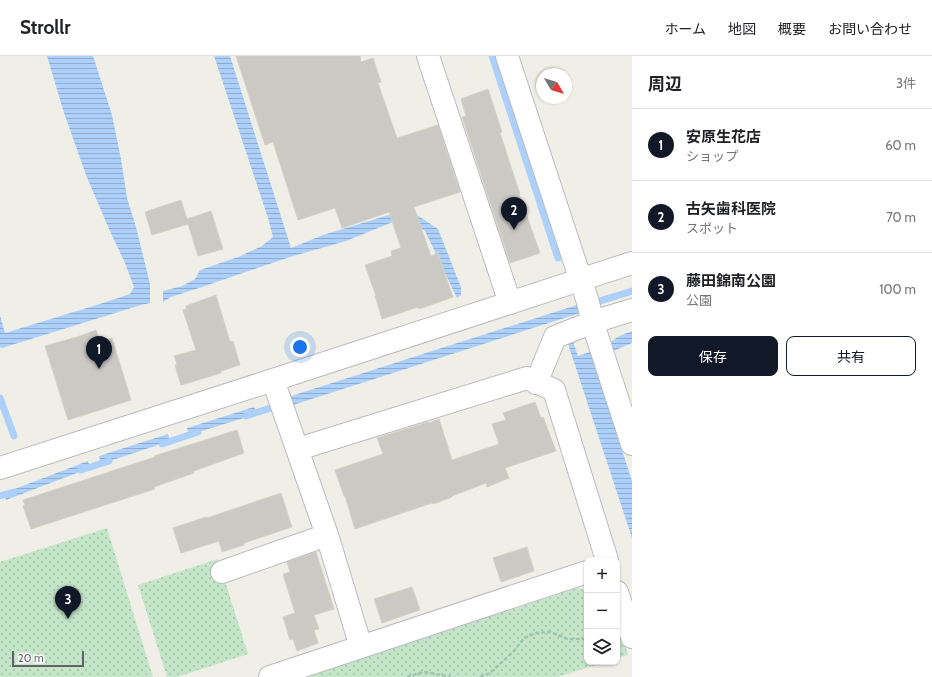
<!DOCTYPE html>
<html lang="ja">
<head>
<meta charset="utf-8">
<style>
	body { margin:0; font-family:Cabin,"Noto Sans JP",sans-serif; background:#f6f6f6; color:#202124 }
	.controls { position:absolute; right:12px; bottom:12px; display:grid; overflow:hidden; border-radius:8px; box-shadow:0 1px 3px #0004 }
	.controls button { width:36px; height:36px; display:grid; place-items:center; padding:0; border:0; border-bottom:1px solid #e0e0e0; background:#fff; color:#202124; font:20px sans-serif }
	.compass { position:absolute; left:536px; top:12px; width:36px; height:36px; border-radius:50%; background:#fff; box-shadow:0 1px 3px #0004; rotate:128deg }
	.scale { position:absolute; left:12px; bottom:10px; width:72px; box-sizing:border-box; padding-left:4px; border:2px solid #5e6166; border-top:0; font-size:11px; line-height:14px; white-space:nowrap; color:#5e6166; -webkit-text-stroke:3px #fff; paint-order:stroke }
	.you { position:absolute; left:300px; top:291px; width:14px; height:14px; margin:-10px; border:3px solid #fff; border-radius:50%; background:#1a73e8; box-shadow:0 0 0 6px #1a73e833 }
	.badge { display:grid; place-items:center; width:26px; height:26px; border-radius:50%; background:#111827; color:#fff; font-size:13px; font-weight:700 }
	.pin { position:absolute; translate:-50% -33px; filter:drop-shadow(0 1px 2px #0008) }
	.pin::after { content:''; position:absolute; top:21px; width:14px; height:12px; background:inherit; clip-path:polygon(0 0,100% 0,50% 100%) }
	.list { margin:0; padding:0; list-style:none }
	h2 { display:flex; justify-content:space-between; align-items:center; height:52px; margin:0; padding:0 16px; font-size:17px }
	h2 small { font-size:13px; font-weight:400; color:#757577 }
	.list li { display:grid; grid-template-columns:26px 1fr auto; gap:12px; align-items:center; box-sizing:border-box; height:72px; padding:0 16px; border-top:1px solid #e0e0e0 }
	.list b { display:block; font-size:15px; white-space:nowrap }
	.list p { margin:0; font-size:13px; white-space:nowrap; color:#757577 }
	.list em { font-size:13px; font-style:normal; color:#757577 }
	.actions { display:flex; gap:8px; padding:12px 16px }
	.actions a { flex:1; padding:9px 0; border:1px solid #111827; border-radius:8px; text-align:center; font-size:14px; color:#111827 }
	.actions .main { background:#111827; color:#fff }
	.icon { flex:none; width:22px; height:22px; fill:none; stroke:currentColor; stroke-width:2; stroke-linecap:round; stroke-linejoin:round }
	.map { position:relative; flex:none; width:632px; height:621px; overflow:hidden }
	header { display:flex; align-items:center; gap:24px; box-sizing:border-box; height:56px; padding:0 20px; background:#fff; border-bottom:1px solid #e0e0e0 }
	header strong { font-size:19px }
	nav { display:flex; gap:22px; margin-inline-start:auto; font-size:14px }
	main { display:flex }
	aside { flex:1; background:#fff }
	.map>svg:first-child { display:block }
</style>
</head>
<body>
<header>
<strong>Strollr</strong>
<nav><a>ホーム</a><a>地図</a><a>概要</a><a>お問い合わせ</a></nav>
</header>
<main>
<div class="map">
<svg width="632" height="621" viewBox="0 0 632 621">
	<defs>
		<pattern id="park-dots" width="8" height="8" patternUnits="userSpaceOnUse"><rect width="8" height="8" fill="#c5e5c9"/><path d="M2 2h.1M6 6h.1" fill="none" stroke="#a3bda7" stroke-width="1.8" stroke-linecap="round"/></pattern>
		<pattern id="water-rules" width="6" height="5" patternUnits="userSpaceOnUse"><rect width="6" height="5" fill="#acd0fa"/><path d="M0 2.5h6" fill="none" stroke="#8facce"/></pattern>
	</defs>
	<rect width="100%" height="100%" fill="#f0efe7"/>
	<!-- park -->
	<path fill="url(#park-dots)" d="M 107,472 L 153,621 L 0,621 L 0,506 Z
		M 218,503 L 248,598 L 177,621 L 167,621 L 138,529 Z
		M 578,532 L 587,535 L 587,606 L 605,606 L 558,621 L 306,621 Z
		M 617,565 L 628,599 L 617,602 Z"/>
	<!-- water -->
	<path fill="url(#water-rules)" d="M 47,0 L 93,0 L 112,59 L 121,103 L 127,142 L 136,171 L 150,228 L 150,247 L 141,249 L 2,292 L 0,291 L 0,259 L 5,277 L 103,247 L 130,238 L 134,231 L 125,207 L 109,173 L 86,119 L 64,57 Z
		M 214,0 L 230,0 L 291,192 L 323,179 L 408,153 L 438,173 L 461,231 L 461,239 L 457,242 L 425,175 L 411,163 L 393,166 L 346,185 L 290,201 L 199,232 L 171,241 L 163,246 L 163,235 L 182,230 L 195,223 L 200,214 L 238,201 L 262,190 L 273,181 L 268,162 Z
		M 577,249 L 580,257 L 290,350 L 288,341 Z
		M 632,275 L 632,287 L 611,296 L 609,289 C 616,280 622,279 632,275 Z
		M 573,286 L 578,300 L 592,295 L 595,303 L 593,305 L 632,425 L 632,482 L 568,288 Z
		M 254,351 L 257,357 L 250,360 L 189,379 L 187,372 Z
		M 168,378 L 170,385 L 101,408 L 99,400 Z
		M 88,405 L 90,412 L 6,444 L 4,437 Z"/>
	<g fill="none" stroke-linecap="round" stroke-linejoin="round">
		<!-- stream -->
		<path stroke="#acd0fa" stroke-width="7" d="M 492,0 L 558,202
			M 590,248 L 632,235
			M 0,342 L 14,380
			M 246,360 L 280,349
			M 162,388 L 198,376
			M 81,414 L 109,405
			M 0,440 L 14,436"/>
	</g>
	<!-- building -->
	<path fill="#cbc9c4" stroke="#d4d1c5" d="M 236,0 L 360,0 L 361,6 L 373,2 L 381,26 L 378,27 L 397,82 L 438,69 L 460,136 L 414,151 L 431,200 L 438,197 L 453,241 L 419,253 L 418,251 L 382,263 L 375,240 L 376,240 L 365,209 L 392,200 L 391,195 L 401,192 L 389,156 L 342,172 L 335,152 L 298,164 L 273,86 L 265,89 Z
		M 488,33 L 502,76 L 500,77 L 520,138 L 519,138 L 540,197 L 510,207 L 462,61 L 466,60 L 461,43 Z
		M 181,144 L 187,163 L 211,155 L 223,193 L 198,200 L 188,168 L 152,179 L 145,156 Z
		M 216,239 L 230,286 L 233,285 L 240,309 L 221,315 L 221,317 L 181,329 L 175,309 L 177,308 L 174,300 L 196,294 L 183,254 L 186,253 L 186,250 Z
		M 96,274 L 100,286 L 112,282 L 131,344 L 68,364 L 45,290 L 77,281 Z
		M 535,346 L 541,362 L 543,361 L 556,395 L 505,412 L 509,422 L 487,431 L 486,427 L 452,440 L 452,441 L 433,448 L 432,447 L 355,473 L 345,440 L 344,440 L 335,414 L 383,398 L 377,382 L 428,366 L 429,367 L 439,363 L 452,404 L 499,388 L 492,368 L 506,364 L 503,357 Z
		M 237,374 L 244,397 L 194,415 L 194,417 L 154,431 L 155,433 L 31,473 L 23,450 L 25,449 L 23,444 L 155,401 L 154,400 Z
		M 281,437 L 292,471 L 244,487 L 244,489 L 222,496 L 219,485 L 181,497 L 173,472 L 206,461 L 207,462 Z
		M 527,491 L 534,515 L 501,526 L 493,502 Z
		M 316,496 L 334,553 L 314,559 L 319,573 L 314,574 L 318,587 L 297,595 L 293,583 L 290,584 L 283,561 L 295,557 L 283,518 L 290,516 L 287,506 Z
		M 412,531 L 420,554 L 382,567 L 374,543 Z"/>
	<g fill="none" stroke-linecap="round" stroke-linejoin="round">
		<defs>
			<path id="street" d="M 428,0 L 510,247
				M 507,0 L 587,243 L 595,274 L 632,388
				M 273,324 L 327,479 L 361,591
				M 536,327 L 555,281 L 593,266 L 632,254
				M 298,393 L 527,322 L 554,334 L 607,504
				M 222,516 L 327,479
				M 617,536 L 632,581
				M 270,621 L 587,516"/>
			<path id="secondary" d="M 0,412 L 273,324 L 632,207"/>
		</defs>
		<!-- street casing -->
		<use href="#street" stroke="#b9bbc0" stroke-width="24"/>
		<!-- secondary casing -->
		<use href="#secondary" stroke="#babcc1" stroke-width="24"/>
		<!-- path -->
		<path stroke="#9ec6ae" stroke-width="2.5" stroke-dasharray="4 2" stroke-linecap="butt" d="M 407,621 L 416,618 L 425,616 L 451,621
			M 480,621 L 490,617 L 514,595 L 524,582 L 536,577 L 551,576 L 567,583 L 587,583"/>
		<!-- street -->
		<use href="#street" stroke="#fff" stroke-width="22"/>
		<!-- secondary -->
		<use href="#secondary" stroke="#fff" stroke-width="22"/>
	</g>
</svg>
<div class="controls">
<button>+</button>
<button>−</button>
<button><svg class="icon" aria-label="layers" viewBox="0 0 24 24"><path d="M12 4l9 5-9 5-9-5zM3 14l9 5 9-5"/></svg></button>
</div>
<svg class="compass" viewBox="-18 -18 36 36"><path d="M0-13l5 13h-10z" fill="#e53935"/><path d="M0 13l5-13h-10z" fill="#757577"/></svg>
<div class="scale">20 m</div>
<div class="you"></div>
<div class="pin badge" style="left:99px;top:313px">1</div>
<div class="pin badge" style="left:514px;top:174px">2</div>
<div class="pin badge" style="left:68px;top:563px">3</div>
</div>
<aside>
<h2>周辺<small>3件</small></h2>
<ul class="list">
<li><span class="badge">1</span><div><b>安原生花店</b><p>ショップ</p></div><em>60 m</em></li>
<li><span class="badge">2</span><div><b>古矢歯科医院</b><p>スポット</p></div><em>70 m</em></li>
<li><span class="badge">3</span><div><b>藤田錦南公園</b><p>公園</p></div><em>100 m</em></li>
</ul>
<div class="actions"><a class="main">保存</a><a>共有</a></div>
</aside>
</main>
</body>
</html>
